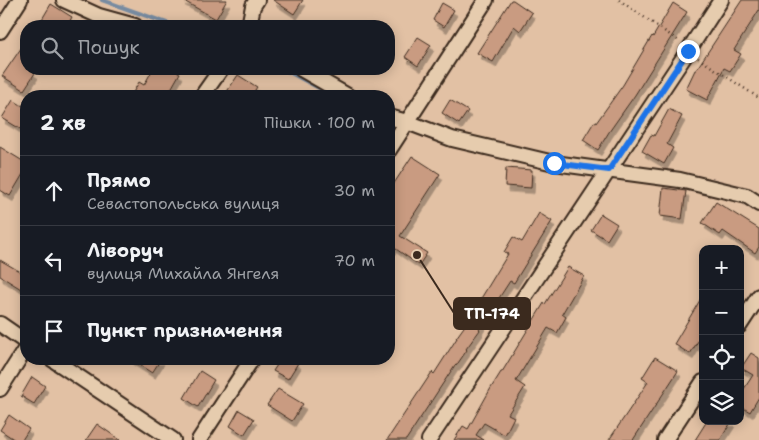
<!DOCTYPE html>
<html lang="uk">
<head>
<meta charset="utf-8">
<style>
	body { margin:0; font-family:"Shantell Sans",sans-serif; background:#242831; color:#f1f3f6 }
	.controls { position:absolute; right:15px; bottom:15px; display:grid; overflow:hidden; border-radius:10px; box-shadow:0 2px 12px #0003 }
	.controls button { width:45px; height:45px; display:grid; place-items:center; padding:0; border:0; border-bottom:1px solid #363941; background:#171b24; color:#f1f3f6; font:25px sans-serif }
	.stop { position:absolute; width:15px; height:15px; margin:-11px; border:4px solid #1a73e8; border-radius:50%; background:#fff }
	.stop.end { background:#1a73e8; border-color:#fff; box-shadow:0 1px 5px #0008 }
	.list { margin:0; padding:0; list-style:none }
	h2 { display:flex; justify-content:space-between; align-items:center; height:65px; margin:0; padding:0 20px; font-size:21px }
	h2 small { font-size:16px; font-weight:400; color:#9ea1a6 }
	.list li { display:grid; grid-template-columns:32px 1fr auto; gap:15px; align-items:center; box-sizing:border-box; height:70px; padding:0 20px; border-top:1px solid #363941 }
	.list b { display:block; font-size:19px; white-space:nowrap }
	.list p { margin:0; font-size:16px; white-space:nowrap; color:#9ea1a6 }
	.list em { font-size:16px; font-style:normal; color:#9ea1a6 }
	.icon { flex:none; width:28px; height:28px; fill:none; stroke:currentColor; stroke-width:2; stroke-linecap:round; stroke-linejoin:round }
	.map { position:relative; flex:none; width:759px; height:440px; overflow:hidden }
	.search { position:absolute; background:#171b24; box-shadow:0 2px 12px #0003; left:20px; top:20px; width:375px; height:55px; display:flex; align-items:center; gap:12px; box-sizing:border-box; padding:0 18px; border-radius:20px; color:#9ea1a6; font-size:19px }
	.panel { position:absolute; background:#171b24; box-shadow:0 2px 12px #0003; left:20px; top:90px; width:375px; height:275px; border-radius:20px }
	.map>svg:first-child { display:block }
</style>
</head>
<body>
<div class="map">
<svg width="759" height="440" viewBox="0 0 759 440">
	<defs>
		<filter id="shadow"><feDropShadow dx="3" dy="5.5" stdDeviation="0" flood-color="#0004"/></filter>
	</defs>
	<rect width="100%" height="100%" fill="#e2c1a4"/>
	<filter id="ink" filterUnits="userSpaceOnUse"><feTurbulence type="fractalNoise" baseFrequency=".02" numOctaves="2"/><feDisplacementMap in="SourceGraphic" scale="10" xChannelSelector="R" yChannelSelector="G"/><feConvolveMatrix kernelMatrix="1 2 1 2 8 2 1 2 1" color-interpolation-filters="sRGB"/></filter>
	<g filter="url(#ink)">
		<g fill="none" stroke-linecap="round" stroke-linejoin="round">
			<!-- stream -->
			<path stroke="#778ba1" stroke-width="4.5" d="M 102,0 L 175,26
				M 284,69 L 334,96"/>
		</g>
		<!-- building -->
		<path fill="#c99b81" stroke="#3b2a1e" filter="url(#shadow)" d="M 182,0 L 227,0 L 216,19 Z
			M 273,0 L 303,0 L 294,14 Z
			M 511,0 L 513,0 L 532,13 L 520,31 L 514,26 L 493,62 L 477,53 Z
			M 742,0 L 759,0 L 759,10 L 734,50 L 741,54 L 730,71 L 724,68 L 707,100 L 686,89 L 695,70 L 696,70 Z
			M 442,3 L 454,10 L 444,27 L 433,20 Z
			M 673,3 L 687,12 L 635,95 L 609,132 L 598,150 L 583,140 L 594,122 L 596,123 L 623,85 L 652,36 L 653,37 Z
			M 51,4 L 72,17 L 67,26 L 38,26 Z
			M 418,37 L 431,45 L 418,66 L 405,57 Z
			M 26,41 L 26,69 L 29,69 L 35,73 L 24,90 L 2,76 Z
			M 153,69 L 172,69 L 180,73 L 167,96 L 131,96 L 139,82 L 144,85 Z
			M 238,75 L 257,87 L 251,96 L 224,96 Z
			M 13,100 L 26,108 L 26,124 L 22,130 L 2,118 Z
			M 450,100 L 468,111 L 459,124 L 442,113 Z
			M 669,109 L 682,116 L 667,144 L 673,148 L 664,164 L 642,151 L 651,135 L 654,136 Z
			M 0,147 L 26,163 L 26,169 L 10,196 L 0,190 Z
			M 412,156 L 440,174 L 400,236 L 427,253 L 419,265 L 393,247 L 389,254 L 389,191 Z
			M 506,168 L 532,170 L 531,188 L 505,186 Z
			M 663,188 L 686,191 L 682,219 L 660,216 Z
			M 716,202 L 759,229 L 759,247 L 755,253 L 723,231 L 720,235 L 702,223 Z
			M 539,213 L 552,221 L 514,283 L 510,281 L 479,329 L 480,330 L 466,349 L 467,350 L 456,366 L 455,365 L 406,440 L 387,440 L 432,372 L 434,374 L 457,338 L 456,338 L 479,306 L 477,305 L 508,254 L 504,252 L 513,237 L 522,242 Z
			M 601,214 L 617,224 L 607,240 L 591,230 Z
			M 0,260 L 26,275 L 26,292 L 0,276 Z
			M 568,267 L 584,276 L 562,314 L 566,317 L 557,333 L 548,328 L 516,381 L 525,387 L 508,414 L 514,417 L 505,435 L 484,423 L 476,435 L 484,440 L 454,440 L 463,426 L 468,429 L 491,388 L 501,372 L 502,372 L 544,303 L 545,304 Z
			M 703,295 L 703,333 L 690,354 L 674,344 Z
			M 751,353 L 759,358 L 759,397 L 750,412 L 740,406 L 740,395 L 753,375 L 741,368 Z
			M 655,357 L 678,371 L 633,440 L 609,440 L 648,382 L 642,378 Z
			M 130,359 L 161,359 L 152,373 Z
			M 281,359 L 291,359 L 298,363 L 288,379 L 273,371 Z
			M 200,371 L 214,380 L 198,407 L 184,398 Z
			M 32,377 L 45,386 L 34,404 L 21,396 Z
			M 278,389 L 303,404 L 292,421 L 267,405 Z
			M 239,410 L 254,419 L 244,435 L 230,426 Z
			M 9,415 L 29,429 L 22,440 L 15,440 L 0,430 Z
			M 707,421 L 732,421 L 720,440 L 695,440 Z
			M 97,424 L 120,440 L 86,440 Z"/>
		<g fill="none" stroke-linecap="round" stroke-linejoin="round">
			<defs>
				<path id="minor" d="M 64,0 L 99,16 L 135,26
					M 249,26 L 253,6 L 257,0
					M 0,31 L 20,0
					M 301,69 L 348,96
					M 202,96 L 221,69
					M 389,117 L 407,122 L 452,139 L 554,163 L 680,180 L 747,196 L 759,204
					M 389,150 L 486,0
					M 0,324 L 26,342
					M 740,325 L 759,296
					M 52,359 L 173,440
					M 0,389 L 26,348
					M 199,440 L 252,359
					M 429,440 L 688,51 L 721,0
					M 665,440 L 703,382"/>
			</defs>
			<!-- minor casing -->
			<use href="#minor" stroke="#3b2a1e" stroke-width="18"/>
			<!-- path -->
			<path stroke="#3b2a1e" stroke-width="2.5" stroke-dasharray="1 4" stroke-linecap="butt" d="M 619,0 L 679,41
				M 698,58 L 759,98"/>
			<!-- minor -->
			<use href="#minor" stroke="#e6ccae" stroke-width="14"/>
		</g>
	</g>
	<g fill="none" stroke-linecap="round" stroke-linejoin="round" filter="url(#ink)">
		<!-- route -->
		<path stroke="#1a73e8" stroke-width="6" d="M 554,163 L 609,170 L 688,51"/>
	</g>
	<!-- callouts -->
	<path fill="none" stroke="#3b2a1e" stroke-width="2" d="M417 255L454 313"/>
	<circle fill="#3b2a1e" stroke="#e6ccae" stroke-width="2" cx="417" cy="255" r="5"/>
	<rect fill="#3b2a1e" stroke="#3b2a1e" stroke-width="2" x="454" y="298" width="76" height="31" rx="5"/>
	<g font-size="16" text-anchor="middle" font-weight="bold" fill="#fff">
		<text x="492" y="319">ТП-174</text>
	</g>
</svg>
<div class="controls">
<button>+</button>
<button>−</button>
<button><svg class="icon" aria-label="locate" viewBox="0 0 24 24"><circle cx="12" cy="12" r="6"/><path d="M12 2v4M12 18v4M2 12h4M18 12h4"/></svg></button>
<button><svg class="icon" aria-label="layers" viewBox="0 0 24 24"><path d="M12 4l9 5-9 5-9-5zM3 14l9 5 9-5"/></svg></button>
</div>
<div class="stop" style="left:554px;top:163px"></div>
<div class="stop end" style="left:688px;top:51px"></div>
<div class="search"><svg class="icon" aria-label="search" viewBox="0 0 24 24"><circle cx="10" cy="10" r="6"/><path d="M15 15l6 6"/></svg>Пошук</div>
<section class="panel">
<h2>2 хв<small>Пішки · 100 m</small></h2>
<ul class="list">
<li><svg class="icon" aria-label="ahead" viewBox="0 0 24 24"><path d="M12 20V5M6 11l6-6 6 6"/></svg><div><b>Прямо</b><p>Севастопольська вулиця</p></div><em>30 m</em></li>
<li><svg class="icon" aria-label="left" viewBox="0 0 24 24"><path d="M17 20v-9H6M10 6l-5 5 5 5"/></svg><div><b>Ліворуч</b><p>вулиця Михайла Янгеля</p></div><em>70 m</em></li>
<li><svg class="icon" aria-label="arrive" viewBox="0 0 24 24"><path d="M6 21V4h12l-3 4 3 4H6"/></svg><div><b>Пункт призначення</b></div></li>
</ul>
</section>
</div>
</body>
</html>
